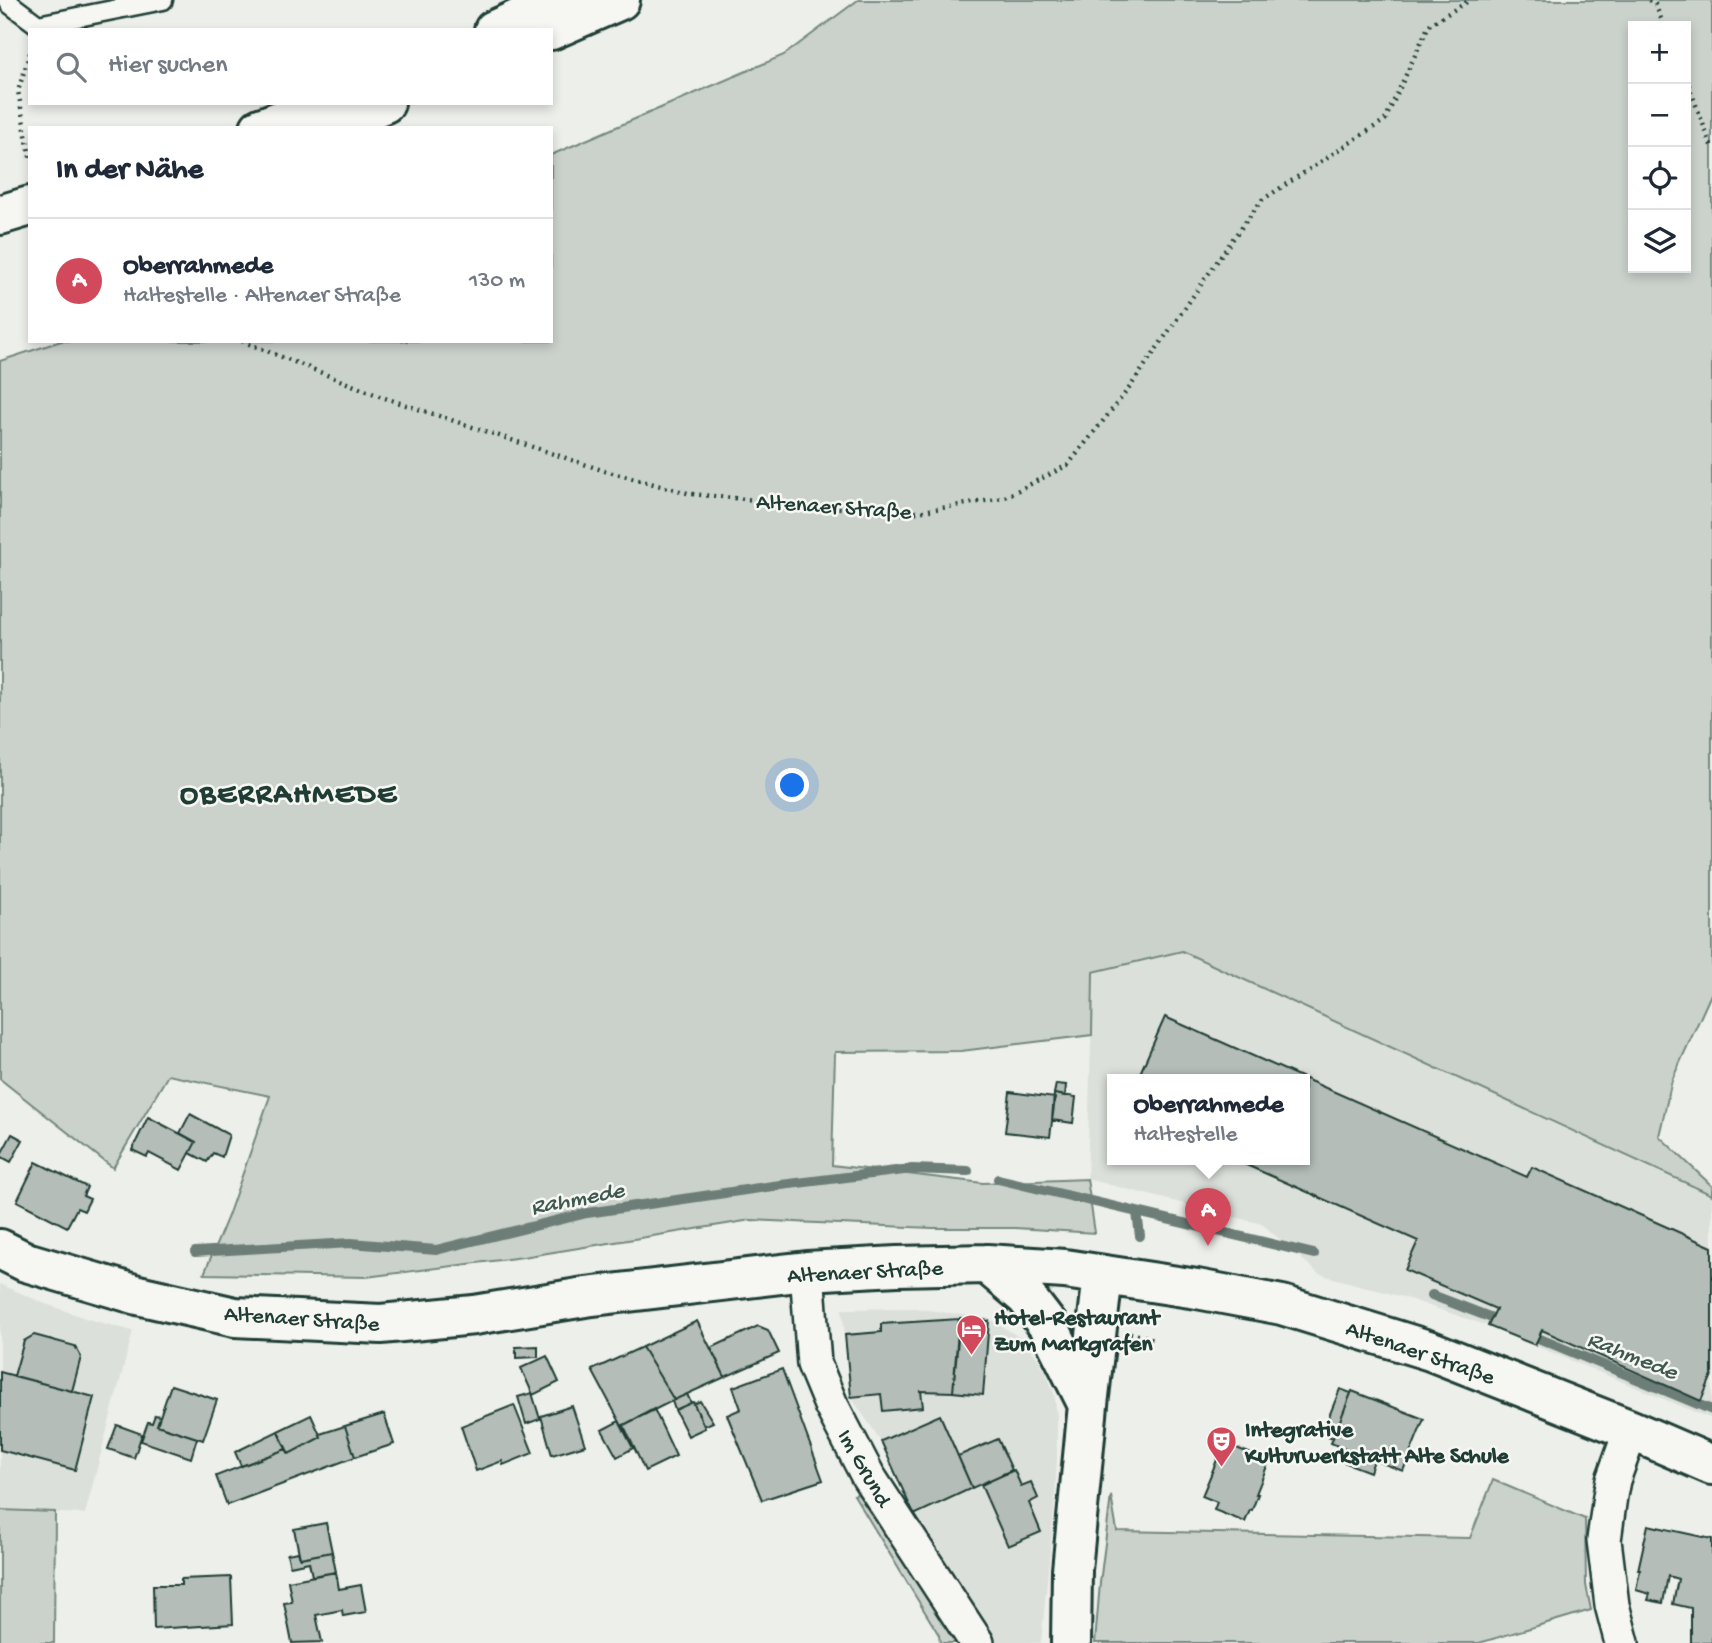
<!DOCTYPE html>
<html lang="de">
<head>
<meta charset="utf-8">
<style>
	body { margin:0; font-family:"Gochi Hand",sans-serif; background:#f6f6f7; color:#1f2937 }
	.controls { position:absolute; right:21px; top:21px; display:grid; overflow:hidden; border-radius:0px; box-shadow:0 4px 10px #0003 }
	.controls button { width:63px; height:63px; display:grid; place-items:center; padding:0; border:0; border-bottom:2px solid #e0e1e3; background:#fff; color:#1f2937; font:35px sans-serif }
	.you { position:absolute; left:793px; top:786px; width:24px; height:24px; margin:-18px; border:5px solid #fff; border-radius:50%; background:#1a73e8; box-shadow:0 0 0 10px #1a73e833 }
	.badge { display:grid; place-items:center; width:46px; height:46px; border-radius:50%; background:#d1495b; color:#fff; font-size:23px; font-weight:700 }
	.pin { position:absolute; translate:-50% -58px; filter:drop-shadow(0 2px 4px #0008) }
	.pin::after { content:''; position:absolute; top:37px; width:24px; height:21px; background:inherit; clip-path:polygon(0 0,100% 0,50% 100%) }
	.popup { position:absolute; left:1107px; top:1074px; width:203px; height:91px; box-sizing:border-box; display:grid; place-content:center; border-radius:0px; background:#fff; filter:drop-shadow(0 2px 5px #0005); font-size:23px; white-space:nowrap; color:#747a83 }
	.popup b { font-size:26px; color:#1f2937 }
	.popup::after { content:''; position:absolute; left:50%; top:100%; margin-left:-14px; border:14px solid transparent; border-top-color:#fff }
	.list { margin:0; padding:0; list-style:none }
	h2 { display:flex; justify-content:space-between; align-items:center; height:91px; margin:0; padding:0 28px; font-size:30px }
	h2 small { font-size:23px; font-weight:400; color:#747a83 }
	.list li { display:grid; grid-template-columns:46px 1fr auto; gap:21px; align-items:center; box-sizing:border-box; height:126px; padding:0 28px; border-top:2px solid #e0e1e3 }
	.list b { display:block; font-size:26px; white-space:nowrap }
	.list p { margin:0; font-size:23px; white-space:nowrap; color:#747a83 }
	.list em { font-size:23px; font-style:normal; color:#747a83 }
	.icon { flex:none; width:38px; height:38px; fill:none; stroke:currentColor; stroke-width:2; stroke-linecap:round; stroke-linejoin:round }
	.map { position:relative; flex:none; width:1712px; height:1643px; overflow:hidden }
	.search { position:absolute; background:#fff; box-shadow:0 4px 10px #0003; left:28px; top:28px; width:525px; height:77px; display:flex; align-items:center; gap:18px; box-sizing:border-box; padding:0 24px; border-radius:0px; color:#747a83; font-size:26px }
	.panel { position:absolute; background:#fff; box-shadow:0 4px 10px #0003; left:28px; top:126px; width:525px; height:217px; border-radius:0px }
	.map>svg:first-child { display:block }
</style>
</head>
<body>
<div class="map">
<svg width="1712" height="1643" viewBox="0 0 1712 1643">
	<rect width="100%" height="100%" fill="#edefea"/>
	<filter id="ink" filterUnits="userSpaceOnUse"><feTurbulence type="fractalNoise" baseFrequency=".0143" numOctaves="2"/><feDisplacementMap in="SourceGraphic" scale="14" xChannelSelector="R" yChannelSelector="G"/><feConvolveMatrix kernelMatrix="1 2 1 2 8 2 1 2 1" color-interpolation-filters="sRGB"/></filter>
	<g filter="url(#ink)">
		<!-- built -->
		<path fill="#dce0db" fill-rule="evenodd" d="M 1182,951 L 1712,1195 L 1712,1419 L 1488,1326 L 1406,1298 L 1319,1274 L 1262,1224 L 1087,1179 L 1093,972 ZM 1112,1080 L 1304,1080 L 1304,1160 L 1112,1160 Z
			M 0,1284 L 43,1303 L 88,1319 L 133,1331 L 85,1514 L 0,1510 Z
			M 915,1308 L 990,1319 L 1019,1337 L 1034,1353 L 1046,1372 L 1054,1393 L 1057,1416 L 1057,1457 L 1055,1500 L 1041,1643 L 997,1643 L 914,1515 L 881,1441 L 851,1397 L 842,1309 Z"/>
		<!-- green -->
		<path fill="#cbd2cc" stroke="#758880" stroke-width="2" fill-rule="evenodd" d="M 858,0 L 1712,0 L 1712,992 L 1672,1080 L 1659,1136 L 1712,1186 L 1712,1195 L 1182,951 L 1093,972 L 1092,1035 L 961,1051 L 835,1052 L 832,1165 L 983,1183 L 1087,1179 L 1095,1233 L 1015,1228 L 932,1228 L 751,1220 L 523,1257 L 366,1277 L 204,1274 L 228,1216 L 270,1096 L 168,1075 L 113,1168 L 0,1079 L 0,361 L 61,341 L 551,341 L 551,155 L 784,55 ZM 1686,26 L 1686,268 L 1633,268 L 1633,26 Z
			M 1493,1480 L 1585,1519 L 1586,1585 L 1591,1610 L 1479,1643 L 1095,1643 L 1100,1583 L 1111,1496 L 1117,1531 L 1470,1538 Z
			M 858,1494 L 957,1643 L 940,1643 L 939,1635 L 854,1495 Z
			M 0,1510 L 55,1512 L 54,1643 L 0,1643 Z"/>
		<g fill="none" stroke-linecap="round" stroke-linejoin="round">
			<!-- stream -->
			<path stroke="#6c7e77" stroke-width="10" d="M 998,1179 L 1314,1254
				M 1137,1213 L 1140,1236
				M 195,1252 L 351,1243 L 436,1250 L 587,1213 L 773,1186 L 912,1169 L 968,1171
				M 1432,1295 L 1492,1318
				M 1538,1338 L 1712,1410"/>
		</g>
		<!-- building -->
		<path fill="#b4bdb8" stroke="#1f3d34" stroke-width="2" d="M 1165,1017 L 1527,1177 L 1532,1167 L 1712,1247 L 1712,1375 L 1701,1401 L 1542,1330 L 1535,1345 L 1488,1326 L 1496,1309 L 1405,1270 L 1418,1241 L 1235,1160 L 1304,1160 L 1304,1080 L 1137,1080 Z
			M 1056,1084 L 1066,1085 L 1065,1096 L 1054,1094 Z
			M 1010,1092 L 1055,1098 L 1050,1137 L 1005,1132 Z
			M 1054,1094 L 1076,1097 L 1073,1123 L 1052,1120 Z
			M 190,1114 L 229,1135 L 222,1157 L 213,1153 L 207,1162 L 190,1153 L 196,1142 L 180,1133 Z
			M 148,1117 L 196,1142 L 181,1170 L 149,1153 L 147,1157 L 132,1150 Z
			M 12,1134 L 23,1140 L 11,1162 L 0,1156 Z
			M 36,1162 L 87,1187 L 83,1196 L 90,1199 L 84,1211 L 77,1208 L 67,1227 L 17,1201 Z
			M 960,1318 L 989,1321 L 983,1395 L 953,1392 Z
			M 959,1319 L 953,1392 L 921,1391 L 923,1407 L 883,1411 L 881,1394 L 851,1397 L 845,1335 L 881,1332 L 881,1324 Z
			M 697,1321 L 725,1377 L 674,1400 L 642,1347 Z
			M 758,1326 L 768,1330 L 779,1353 L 725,1377 L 711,1348 Z
			M 34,1335 L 75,1346 L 81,1357 L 72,1391 L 14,1376 L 24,1341 Z
			M 538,1346 L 538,1357 L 516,1358 L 516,1347 Z
			M 642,1347 L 674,1400 L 622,1426 L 592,1370 Z
			M 547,1356 L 559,1382 L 533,1395 L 521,1368 Z
			M 782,1369 L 823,1480 L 762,1500 L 727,1415 L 741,1409 L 733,1387 Z
			M 0,1372 L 94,1397 L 75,1470 L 0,1450 Z
			M 171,1385 L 217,1400 L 203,1440 L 157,1425 Z
			M 1340,1389 L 1351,1393 L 1333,1438 L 1322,1434 Z
			M 1352,1391 L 1424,1419 L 1403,1471 L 1374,1460 L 1370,1472 L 1341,1461 L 1345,1449 L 1331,1443 Z
			M 532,1393 L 540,1419 L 526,1424 L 518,1397 Z
			M 687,1394 L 691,1403 L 675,1410 L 672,1401 Z
			M 700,1401 L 713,1422 L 704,1426 L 694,1404 Z
			M 693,1402 L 705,1428 L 688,1436 L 675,1410 Z
			M 514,1405 L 533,1453 L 503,1465 L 502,1461 L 476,1471 L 461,1426 Z
			M 572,1406 L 585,1445 L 552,1455 L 541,1416 Z
			M 654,1409 L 676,1456 L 645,1471 L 624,1426 L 622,1426 Z
			M 384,1414 L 394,1444 L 355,1457 L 345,1426 Z
			M 155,1415 L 160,1416 L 157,1425 L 197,1438 L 191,1458 L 141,1441 L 148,1422 L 152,1423 Z
			M 311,1415 L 321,1437 L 289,1454 L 278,1431 Z
			M 940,1415 L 972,1488 L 914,1515 L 881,1441 Z
			M 619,1421 L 633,1448 L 617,1457 L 602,1430 Z
			M 117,1425 L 142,1434 L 134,1458 L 108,1449 Z
			M 345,1426 L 355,1457 L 227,1505 L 216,1476 L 286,1449 L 289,1454 L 321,1437 L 320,1434 Z
			M 278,1431 L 286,1449 L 241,1466 L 235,1452 Z
			M 998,1439 L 1012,1470 L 972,1488 L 958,1456 Z
			M 1224,1443 L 1269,1461 L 1256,1494 L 1258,1494 L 1252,1510 L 1250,1510 L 1245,1522 L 1214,1510 L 1217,1502 L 1202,1496 Z
			M 1014,1470 L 1021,1486 L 1031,1482 L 1038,1498 L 1029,1503 L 1041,1532 L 1008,1546 L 981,1485 Z
			M 326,1523 L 332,1552 L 300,1558 L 294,1529 Z
			M 1648,1525 L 1712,1539 L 1712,1643 L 1691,1643 L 1691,1608 L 1673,1604 L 1678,1579 L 1668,1576 L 1663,1603 L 1648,1600 L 1650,1594 L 1636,1590 L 1640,1570 L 1638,1570 Z
			M 298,1552 L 300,1558 L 332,1552 L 336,1572 L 312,1576 L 309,1562 L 290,1566 L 287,1554 Z
			M 336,1572 L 339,1589 L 361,1585 L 366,1612 L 343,1616 L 342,1610 L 316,1615 L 322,1642 L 292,1643 L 284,1603 L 292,1602 L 288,1581 Z
			M 231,1577 L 233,1624 L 154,1629 L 153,1585 L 181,1585 L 181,1579 Z"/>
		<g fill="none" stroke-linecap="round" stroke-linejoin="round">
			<defs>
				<path id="service" d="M 8,0 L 10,4 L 38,25 L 163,0"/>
				<path id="minor" d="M 807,1271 L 814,1364 L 831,1405 L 868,1476 L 977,1643
					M 1622,1643 L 1612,1605 L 1604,1540 L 1610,1496 L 1613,1480 L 1631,1430"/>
				<path id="secondary" d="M 0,1249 L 26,1262 L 138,1295 L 235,1317 L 381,1324 L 474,1315 L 585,1297 L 807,1271 L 897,1266 L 987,1264 L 1065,1269 L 1197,1289 L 1282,1305 L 1431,1351 L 1631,1430 L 1712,1465
					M 987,1264 L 1026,1297 L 1049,1327 L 1088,1405
					M 1071,1643 L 1072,1570 L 1088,1405 L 1103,1275"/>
				<path id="motorway" d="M 494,30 L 561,0
					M 551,30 L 620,0
					M 260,128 L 327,103
					M 326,128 L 385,103
					M 0,215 L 30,206"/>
			</defs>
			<!-- service casing -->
			<use href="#service" stroke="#1f3d34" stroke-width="23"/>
			<!-- minor casing -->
			<use href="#minor" stroke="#1f3d34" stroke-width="38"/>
			<!-- secondary casing -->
			<use href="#secondary" stroke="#1f3d34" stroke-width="44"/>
			<!-- motorway casing -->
			<use href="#motorway" stroke="#1f3d34" stroke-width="44"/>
			<!-- path -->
			<path stroke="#1f3d34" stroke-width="4.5" stroke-dasharray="2 5" stroke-linecap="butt" d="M 1649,0 L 1655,4 L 1664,26
				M 30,53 L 18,91 L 30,157
				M 1686,78 L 1712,148
				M 242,341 L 382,397 L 605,471 L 691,494 L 905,514 L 1003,498 L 1068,465 L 1130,387 L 1232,240 L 1262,200 L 1385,120 L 1429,25 L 1470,0
				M 1130,1333 L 1155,1339"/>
			<!-- service -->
			<use href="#service" stroke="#f6f6f2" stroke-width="18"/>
			<!-- minor -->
			<use href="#minor" stroke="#f6f6f2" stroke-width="33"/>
			<!-- secondary -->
			<use href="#secondary" stroke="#f6f6f2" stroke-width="38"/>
			<!-- motorway -->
			<use href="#motorway" stroke="#f6f6f2" stroke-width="38"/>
		</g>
	</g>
	<!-- icons -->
	<defs>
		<symbol id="hotel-pin" viewBox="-11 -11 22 30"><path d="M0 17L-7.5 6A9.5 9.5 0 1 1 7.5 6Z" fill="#d1495b" stroke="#f6f6f2"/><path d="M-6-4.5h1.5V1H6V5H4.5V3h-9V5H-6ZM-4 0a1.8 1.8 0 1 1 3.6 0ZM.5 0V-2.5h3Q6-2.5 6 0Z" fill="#fff"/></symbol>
		<symbol id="theatre-pin" viewBox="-11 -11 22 30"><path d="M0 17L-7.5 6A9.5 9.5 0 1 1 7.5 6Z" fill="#d1495b" stroke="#f6f6f2"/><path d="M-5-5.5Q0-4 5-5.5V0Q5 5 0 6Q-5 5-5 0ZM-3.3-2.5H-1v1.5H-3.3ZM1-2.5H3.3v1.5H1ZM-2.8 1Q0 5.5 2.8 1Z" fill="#fff"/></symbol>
	</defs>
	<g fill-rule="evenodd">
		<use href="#hotel-pin" x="954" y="1312" width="35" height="47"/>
		<use href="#theatre-pin" x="1204" y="1424" width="35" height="47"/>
	</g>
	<g text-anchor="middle" stroke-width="5" stroke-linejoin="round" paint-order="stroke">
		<!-- street labels -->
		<g font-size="23" fill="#1f3d34" stroke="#f6f6f2">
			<text transform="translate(834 505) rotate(4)" y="8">Altenaer Straße</text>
			<text transform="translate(865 1270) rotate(-3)" y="8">Altenaer Straße</text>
			<text transform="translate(302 1317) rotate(4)" y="8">Altenaer Straße</text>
			<text transform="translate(1421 1351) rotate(19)" y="8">Altenaer Straße</text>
			<text transform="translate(866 1467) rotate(60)" y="8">Im Grund</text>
		</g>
		<!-- poi labels -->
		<g font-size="23" font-weight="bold" fill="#1f3d34" stroke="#f6f6f2" text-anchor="start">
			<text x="994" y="1324">Hotel-Restaurant<tspan x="994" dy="26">Zum Markgrafen</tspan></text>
			<text x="1245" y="1436">Integrative<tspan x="1245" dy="26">Kulturwerkstatt Alte Schule</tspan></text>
		</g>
		<!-- water labels -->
		<g font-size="24" font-style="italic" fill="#3f5850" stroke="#f6f6f2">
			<text transform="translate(577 1197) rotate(-11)" y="8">Rahmede</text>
			<text transform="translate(1633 1354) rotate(22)" y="8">Rahmede</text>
		</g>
		<!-- district labels -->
		<g font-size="30" font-weight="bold" letter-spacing="2" fill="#1f3d34" stroke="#f6f6f2">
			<text x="289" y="802">OBERRAHMEDE</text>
		</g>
	</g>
</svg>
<div class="controls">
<button>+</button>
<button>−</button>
<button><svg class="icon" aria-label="locate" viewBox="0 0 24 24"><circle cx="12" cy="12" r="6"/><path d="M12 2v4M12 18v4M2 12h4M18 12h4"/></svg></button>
<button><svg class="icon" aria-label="layers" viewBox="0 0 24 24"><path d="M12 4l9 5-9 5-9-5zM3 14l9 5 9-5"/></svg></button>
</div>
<div class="you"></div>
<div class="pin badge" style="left:1208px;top:1246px">A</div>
<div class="popup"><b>Oberrahmede</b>Haltestelle</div>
<div class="search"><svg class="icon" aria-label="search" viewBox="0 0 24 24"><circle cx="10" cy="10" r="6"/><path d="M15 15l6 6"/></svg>Hier suchen</div>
<section class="panel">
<h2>In der Nähe<small></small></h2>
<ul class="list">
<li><span class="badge">A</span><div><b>Oberrahmede</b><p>Haltestelle · Altenaer Straße</p></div><em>130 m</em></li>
</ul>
</section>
</div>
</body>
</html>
